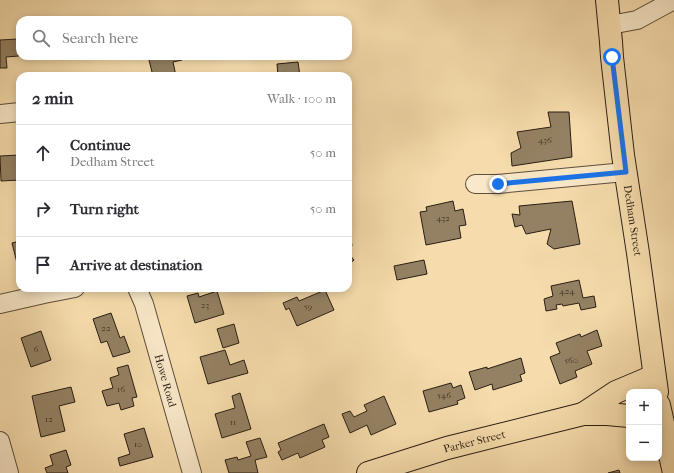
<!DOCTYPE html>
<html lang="en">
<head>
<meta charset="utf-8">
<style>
	body { margin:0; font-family:"IM FELL French Canon",serif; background:#f7f7f7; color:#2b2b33 }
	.controls { position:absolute; right:12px; bottom:12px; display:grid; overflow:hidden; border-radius:8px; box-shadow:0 2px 10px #0003 }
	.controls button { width:36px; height:36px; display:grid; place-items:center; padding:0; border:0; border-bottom:1px solid #e1e1e2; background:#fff; color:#2b2b33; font:20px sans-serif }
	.stop { position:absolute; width:12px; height:12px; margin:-9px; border:3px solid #1a73e8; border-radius:50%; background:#fff }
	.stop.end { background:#1a73e8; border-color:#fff; box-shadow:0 1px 4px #0008 }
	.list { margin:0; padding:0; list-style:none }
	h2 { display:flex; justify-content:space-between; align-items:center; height:52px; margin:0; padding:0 16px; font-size:17px }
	h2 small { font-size:13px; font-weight:400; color:#7c7c81 }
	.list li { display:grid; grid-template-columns:26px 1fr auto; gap:12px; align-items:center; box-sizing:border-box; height:56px; padding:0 16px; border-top:1px solid #e1e1e2 }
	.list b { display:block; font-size:15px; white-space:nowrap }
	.list p { margin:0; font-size:13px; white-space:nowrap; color:#7c7c81 }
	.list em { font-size:13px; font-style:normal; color:#7c7c81 }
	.icon { flex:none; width:22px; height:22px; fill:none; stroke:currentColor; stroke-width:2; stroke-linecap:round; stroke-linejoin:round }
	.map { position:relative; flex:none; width:674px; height:473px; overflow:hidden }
	.search { position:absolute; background:#fff; box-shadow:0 2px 10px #0003; left:16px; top:16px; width:336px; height:44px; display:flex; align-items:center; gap:10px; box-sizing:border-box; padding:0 14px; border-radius:12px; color:#7c7c81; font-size:15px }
	.panel { position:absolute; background:#fff; box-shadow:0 2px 10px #0003; left:16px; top:72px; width:336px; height:220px; border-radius:12px }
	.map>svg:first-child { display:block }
</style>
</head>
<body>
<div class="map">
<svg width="674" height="473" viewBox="0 0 674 473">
	<rect width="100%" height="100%" fill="#f6dcac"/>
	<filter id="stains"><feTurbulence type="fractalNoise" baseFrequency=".005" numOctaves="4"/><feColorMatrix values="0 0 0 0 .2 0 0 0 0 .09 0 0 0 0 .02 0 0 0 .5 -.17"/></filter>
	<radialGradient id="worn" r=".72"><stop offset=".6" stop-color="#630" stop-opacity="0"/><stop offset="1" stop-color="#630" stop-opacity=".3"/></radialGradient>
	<!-- building -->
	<path fill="#948163" stroke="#291e14" d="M 18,39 L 19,56 L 6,57 L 7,68 L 0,68 L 0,40 Z
		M 148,56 L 181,56 L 182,60 L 173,62 L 176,76 L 153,76 Z
		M 298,62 L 300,76 L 278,76 L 277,64 Z
		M 548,112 L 569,112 L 572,157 L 512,166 L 511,153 L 521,148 L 517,132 L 551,127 Z
		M 20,155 L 20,180 L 1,181 L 0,156 Z
		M 453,201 L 455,211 L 463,209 L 466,225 L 459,226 L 461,238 L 426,245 L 420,212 L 427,211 L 426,207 Z
		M 572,201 L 580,244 L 554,249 L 547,244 L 551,229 L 526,234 L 522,225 L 515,227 L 512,214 L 520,215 L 519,206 Z
		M 348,219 L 352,246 L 348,247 L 349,254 L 354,260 L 348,265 Z
		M 20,241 L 20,262 L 17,263 L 12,243 Z
		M 424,260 L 427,274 L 397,280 L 394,266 Z
		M 579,280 L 583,298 L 594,296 L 596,307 L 581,310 L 579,303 L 563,306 L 562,304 L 556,305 L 557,309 L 546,311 L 544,299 L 553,296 L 551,286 Z
		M 325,290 L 334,310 L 297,326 L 289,308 L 286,310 L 283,303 L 297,297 L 299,301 Z
		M 217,291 L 224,314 L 195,323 L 187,296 L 198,293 L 199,297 Z
		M 111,313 L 120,338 L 124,336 L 130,352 L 113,357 L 107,341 L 101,343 L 93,319 Z
		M 234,324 L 239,343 L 223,348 L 217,329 Z
		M 597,330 L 602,346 L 587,351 L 592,364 L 575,371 L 577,377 L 560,384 L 550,357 L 560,353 L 556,343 L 580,334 L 581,337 Z
		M 41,331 L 51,360 L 31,367 L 21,338 Z
		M 225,350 L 230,365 L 244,360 L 248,373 L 208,384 L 200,357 Z
		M 521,358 L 525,373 L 520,375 L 522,381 L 493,390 L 492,384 L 475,390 L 469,372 L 487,367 L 487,369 Z
		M 128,365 L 137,397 L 132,398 L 134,406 L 121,410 L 119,403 L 107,406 L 102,391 L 113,388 L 110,378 L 119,375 L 117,368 Z
		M 451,383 L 453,388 L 461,385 L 465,398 L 457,401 L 458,404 L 429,412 L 423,391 Z
		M 71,387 L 75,402 L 59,406 L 65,431 L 41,437 L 32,396 Z
		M 240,393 L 251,429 L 222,438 L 215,414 L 235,408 L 232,396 Z
		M 384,396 L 396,424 L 371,435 L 367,425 L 350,433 L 342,414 L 350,411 L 354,417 L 367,411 L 364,405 Z
		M 324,424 L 329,437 L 322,440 L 325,447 L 300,458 L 298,453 L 282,460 L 278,452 L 281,450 L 278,443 Z
		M 144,428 L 153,457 L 120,466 L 118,458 L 130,454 L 124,434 Z
		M 260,438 L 267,457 L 255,460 L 258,473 L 229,473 L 225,460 L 237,457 L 238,460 L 251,456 L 246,442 Z
		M 66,450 L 71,465 L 66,467 L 68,473 L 47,473 L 45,468 L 53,465 L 50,455 Z
		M 619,470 L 620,473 L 608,473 Z"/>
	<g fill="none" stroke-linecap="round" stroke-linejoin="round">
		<defs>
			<g id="minor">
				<path d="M 610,25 L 637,20 L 674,0"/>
				<path d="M 0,114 L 20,112"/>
				<path d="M 475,184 L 498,184 L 625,172"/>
				<path id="s1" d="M 137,288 L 144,304 L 192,473"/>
				<path d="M 0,304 L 44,294 L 75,288"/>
				<path d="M 0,441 L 9,473"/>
			</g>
			<g id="major">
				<path id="s2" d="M 607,0 L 611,42 L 612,57 L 623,155 L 638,253 L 657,392"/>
				<path d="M 659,405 L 674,473"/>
				<path d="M 583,414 L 616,392 L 654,376"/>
				<path id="s3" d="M 368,473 L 447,448 L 583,414 L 607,414 L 629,416"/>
			</g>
		</defs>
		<!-- minor casing -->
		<use href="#minor" stroke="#5c4e3a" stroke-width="20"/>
		<!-- major casing -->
		<use href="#major" stroke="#291e14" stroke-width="24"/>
		<!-- minor -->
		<use href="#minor" stroke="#f9e8c9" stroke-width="18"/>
		<!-- major -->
		<use href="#major" stroke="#f6dcac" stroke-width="22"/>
	</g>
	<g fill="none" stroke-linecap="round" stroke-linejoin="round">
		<!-- route -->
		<path stroke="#1a73e8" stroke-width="5" d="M 498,184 L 626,172 L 612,57"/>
	</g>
	<g text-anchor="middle" stroke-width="3" stroke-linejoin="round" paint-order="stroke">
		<!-- number labels -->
		<g font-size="9" fill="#443728">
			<text x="545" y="143">436</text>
			<text x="443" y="221">432</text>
			<text x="567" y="294">424</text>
			<text x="205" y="308">23</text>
			<text x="308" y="309">59</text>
			<text x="106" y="331">22</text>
			<text x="36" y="352">6</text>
			<text x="571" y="363">560</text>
			<text x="121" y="392">16</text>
			<text x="444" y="398">546</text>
			<text x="49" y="422">12</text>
			<text x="233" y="425">11</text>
			<text x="138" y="447">10</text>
		</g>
		<!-- street labels -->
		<g font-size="11" fill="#291e14" stroke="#f9e8c9">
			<text dy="4" stroke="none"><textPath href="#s2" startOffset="222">Dedham Street</textPath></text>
			<text dy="4" stroke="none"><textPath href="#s1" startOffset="97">Howe Road</textPath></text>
			<text dy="4" stroke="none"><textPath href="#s3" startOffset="111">Parker Street</textPath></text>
		</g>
	</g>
	<rect width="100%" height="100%" filter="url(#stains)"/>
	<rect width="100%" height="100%" fill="url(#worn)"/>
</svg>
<div class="controls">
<button>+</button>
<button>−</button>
</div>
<div class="stop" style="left:612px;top:57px"></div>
<div class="stop end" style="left:498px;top:184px"></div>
<div class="search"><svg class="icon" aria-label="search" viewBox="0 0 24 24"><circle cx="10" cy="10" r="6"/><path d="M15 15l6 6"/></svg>Search here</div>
<section class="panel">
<h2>2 min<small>Walk · 100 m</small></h2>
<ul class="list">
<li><svg class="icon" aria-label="ahead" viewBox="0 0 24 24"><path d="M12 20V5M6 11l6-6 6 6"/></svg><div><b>Continue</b><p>Dedham Street</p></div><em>50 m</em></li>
<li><svg class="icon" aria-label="right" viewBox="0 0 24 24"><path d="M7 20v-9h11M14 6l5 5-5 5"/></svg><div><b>Turn right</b></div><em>50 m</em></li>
<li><svg class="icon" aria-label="arrive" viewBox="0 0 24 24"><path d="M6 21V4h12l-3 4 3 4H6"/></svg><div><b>Arrive at destination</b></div></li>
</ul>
</section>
</div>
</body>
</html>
